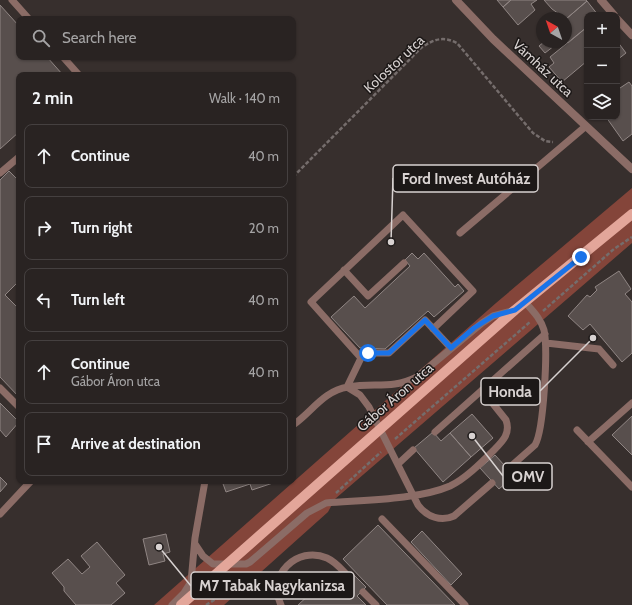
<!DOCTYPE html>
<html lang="en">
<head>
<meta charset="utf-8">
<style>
	body { margin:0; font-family:Cabin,sans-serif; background:#352f2f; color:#f1f3f6 }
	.controls { position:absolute; right:12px; top:12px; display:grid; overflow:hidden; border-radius:8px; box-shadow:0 1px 3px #0004 }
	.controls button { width:36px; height:36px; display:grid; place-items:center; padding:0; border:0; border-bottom:1px solid #454040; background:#292322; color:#f1f3f6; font:20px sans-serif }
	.compass { position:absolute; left:536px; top:12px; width:36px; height:36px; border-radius:50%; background:#292322; box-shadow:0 1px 3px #0004; rotate:320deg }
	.stop { position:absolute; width:12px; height:12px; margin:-9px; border:3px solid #1a73e8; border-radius:50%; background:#fff }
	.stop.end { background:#1a73e8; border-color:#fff; box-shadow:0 1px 4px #0008 }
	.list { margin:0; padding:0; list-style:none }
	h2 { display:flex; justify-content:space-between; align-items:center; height:52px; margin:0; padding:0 16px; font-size:17px }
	h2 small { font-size:13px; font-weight:400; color:#a5a4a5 }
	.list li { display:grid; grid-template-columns:26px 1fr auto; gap:12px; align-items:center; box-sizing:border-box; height:64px; margin:0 8px 8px; padding:0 8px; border:1px solid #454040; border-radius:8px }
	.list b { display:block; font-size:15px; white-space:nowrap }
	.list p { margin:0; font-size:13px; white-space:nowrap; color:#a5a4a5 }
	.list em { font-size:13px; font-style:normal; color:#a5a4a5 }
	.icon { flex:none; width:22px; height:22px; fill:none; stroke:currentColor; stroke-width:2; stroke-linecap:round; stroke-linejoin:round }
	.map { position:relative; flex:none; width:632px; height:605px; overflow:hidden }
	.search { position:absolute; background:#292322; box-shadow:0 1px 3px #0004; left:16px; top:16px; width:280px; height:44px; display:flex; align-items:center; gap:10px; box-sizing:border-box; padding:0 14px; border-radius:8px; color:#a5a4a5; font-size:15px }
	.panel { position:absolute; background:#292322; box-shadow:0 1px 3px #0004; left:16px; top:72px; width:280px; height:412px; border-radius:8px }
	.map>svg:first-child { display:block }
</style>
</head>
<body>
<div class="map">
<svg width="632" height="605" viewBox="0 0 632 605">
	<rect width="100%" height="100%" fill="#372f2d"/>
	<!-- green -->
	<path fill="#84453a" d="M 632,188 L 632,243 L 335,499 L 328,512 L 224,605 L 154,605 L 496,303 Z"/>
	<!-- building -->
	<path fill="#584f4d" stroke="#908684" d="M 497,0 L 511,0 L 503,7 Z
		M 511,0 L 537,0 L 531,4 L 535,10 L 518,25 L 503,7 Z
		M 544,0 L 586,0 L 587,1 L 566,19 L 552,9 Z
		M 587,1 L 598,15 L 587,15 L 587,27 L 568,43 L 566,41 L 566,19 Z
		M 0,5 L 19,26 L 19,57 L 47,57 L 63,75 L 19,75 L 19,132 L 0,149 Z
		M 587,27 L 587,61 L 562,82 L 549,67 L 554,63 L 550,57 Z
		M 617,41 L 626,53 L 617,60 Z
		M 544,42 L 559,42 L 545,53 L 539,46 Z
		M 629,82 L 632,86 L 632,134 L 623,141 L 606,117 L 617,117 L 617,90 Z
		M 9,171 L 19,181 L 19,281 L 5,295 L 19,309 L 19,397 L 0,377 L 0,180 Z
		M 412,253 L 418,259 L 424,253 L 455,287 L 458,284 L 464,291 L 434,317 L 428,311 L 385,349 L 360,348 L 331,317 L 354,296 L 365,308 L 410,266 L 405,260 Z
		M 619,271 L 631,289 L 625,294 L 632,302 L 632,353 L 622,362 L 590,324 L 583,330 L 568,316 L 587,295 L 590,297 L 597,290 L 595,287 Z
		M 0,403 L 19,422 L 6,437 L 0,430 Z
		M 472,414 L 493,438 L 471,457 L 450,433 Z
		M 632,416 L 632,455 L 612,435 Z
		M 433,432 L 441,441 L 450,433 L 471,457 L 443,482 L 414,448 Z
		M 495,455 L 514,476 L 499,489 L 480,468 Z
		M 0,477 L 7,484 L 0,492 Z
		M 222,481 L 279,481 L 252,490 L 250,484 L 226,492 Z
		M 378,525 L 455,605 L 387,605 L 343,559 Z
		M 422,531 L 462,574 L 451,585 L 411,542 Z
		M 166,534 L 170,552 L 163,554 L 165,561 L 149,565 L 143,539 Z
		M 97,542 L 125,575 L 116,583 L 125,593 L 111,605 L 76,605 L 64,591 L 64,587 L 52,573 L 68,559 L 82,574 L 90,567 L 81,556 Z
		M 334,572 L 345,584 L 354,575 L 366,587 L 357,596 L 366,605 L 298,605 Z"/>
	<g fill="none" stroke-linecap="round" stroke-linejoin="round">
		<!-- path -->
		<path stroke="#756d6c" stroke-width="2.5" stroke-dasharray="4 2" stroke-linecap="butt" d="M 293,177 L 422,47 C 435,39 443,36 457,43 L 533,133 L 545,141 L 553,142
			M 543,311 L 614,249 L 632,237
			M 395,439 L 530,322
			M 336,493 L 381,452
			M 206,605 L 237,586 L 251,573"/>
		<!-- service -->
		<path stroke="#8b6c66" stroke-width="7" d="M 12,0 L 29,19
			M 63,57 L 79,75
			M 0,173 L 19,157
			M 460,233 L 586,126
			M 344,270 L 368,296 L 404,263
			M 546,343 L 599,349 L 613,365
			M 451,348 L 425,320 L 389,353 L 367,353 L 361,358 L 347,387 L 360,395 L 369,407 L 418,505 C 427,517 441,522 454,516 L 492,483
			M 361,358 L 311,302 L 403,215 L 473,291 L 433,329
			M 0,388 L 19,407
			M 293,425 C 312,412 323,391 348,387 C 374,382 391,390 417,377 L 482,323 L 493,316 L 515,310
			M 577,430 L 632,487
			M 435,432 L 545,334
			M 588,442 L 632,403
			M 398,464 L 413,450
			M 508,469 L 535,445 C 544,430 548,348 544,330 C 541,319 533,311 525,302
			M 0,514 L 31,481
			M 382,519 L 465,605
			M 195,544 L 203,556 L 213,564 L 246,564 L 250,562 L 307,513 L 326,503 C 361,500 418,500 450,486 C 465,479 481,463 493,451 C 502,442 511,434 506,420 L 482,390
			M 363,592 L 376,605
			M 172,605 L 184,593 L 191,582 L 195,538 L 205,481
			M 281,605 C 266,576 297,545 327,558 C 336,562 342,570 348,576"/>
		<!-- minor -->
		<path stroke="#8b6c66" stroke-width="8" d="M 456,0 L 493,39 L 632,169
			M 601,0 L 614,15
			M 617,19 L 632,35"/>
		<!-- primary -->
		<path stroke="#e3a69a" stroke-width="10" d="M 181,605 L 515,310 L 632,214"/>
	</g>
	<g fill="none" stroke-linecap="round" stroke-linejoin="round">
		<!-- route -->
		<path stroke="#1a73e8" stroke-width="5" d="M 368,353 L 389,353 L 425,320 L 451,348 L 474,328 L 493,316 L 515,310 L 581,257"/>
	</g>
	<g text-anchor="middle" stroke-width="3" stroke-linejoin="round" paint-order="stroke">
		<!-- street labels -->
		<g font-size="14" fill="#d8d2d1" stroke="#1c1817">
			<text transform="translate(394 64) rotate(-43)" y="5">Kolostor utca</text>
			<text transform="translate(543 68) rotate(43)" y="5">Vámház utca</text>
			<text transform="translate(395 397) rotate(-41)" y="5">Gábor Áron utca</text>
		</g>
	</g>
	<!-- callouts -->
	<path fill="none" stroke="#d8d2d1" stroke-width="1.5" d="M391 242L393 178M593 338L540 391M472 436L503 476M159 547L191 586"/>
	<g fill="#d8d2d1" stroke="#1c1817" stroke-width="1.5">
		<circle cx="391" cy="242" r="4"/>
		<circle cx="593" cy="338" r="4"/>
		<circle cx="472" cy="436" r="4"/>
		<circle cx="159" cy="547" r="4"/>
	</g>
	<g fill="#1c1817" stroke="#d8d2d1" stroke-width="1.5">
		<rect x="393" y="165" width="145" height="27" rx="4"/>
		<rect x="481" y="378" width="59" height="27" rx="4"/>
		<rect x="503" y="463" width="49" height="27" rx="4"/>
		<rect x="191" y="572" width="163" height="27" rx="4"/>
	</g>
	<g font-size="15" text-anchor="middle" font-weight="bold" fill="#d8d2d1">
		<text x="466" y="184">Ford Invest Autóház</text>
		<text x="510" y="397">Honda</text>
		<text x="528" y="482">OMV</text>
		<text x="272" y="591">M7 Tabak Nagykanizsa</text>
	</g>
</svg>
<div class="controls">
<button>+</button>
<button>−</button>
<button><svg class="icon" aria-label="layers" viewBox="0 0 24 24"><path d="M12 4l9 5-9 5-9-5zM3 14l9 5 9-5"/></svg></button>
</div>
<svg class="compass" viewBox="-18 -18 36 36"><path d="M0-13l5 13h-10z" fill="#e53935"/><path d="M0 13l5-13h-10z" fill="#a5a4a5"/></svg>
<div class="stop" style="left:368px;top:353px"></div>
<div class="stop end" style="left:581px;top:257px"></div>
<div class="search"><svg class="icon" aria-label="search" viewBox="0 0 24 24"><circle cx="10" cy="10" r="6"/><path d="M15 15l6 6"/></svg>Search here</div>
<section class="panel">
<h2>2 min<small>Walk · 140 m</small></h2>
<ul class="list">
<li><svg class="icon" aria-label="ahead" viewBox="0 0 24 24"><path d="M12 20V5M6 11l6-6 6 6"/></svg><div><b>Continue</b></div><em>40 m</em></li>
<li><svg class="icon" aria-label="right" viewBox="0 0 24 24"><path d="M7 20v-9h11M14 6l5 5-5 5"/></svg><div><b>Turn right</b></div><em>20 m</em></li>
<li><svg class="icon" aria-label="left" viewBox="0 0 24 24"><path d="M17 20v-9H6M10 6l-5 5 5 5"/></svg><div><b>Turn left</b></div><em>40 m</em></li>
<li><svg class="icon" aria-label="ahead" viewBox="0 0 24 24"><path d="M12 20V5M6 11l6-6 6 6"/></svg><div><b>Continue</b><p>Gábor Áron utca</p></div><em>40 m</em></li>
<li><svg class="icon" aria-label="arrive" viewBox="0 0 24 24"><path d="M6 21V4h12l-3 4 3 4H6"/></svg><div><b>Arrive at destination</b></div></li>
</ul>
</section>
</div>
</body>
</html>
